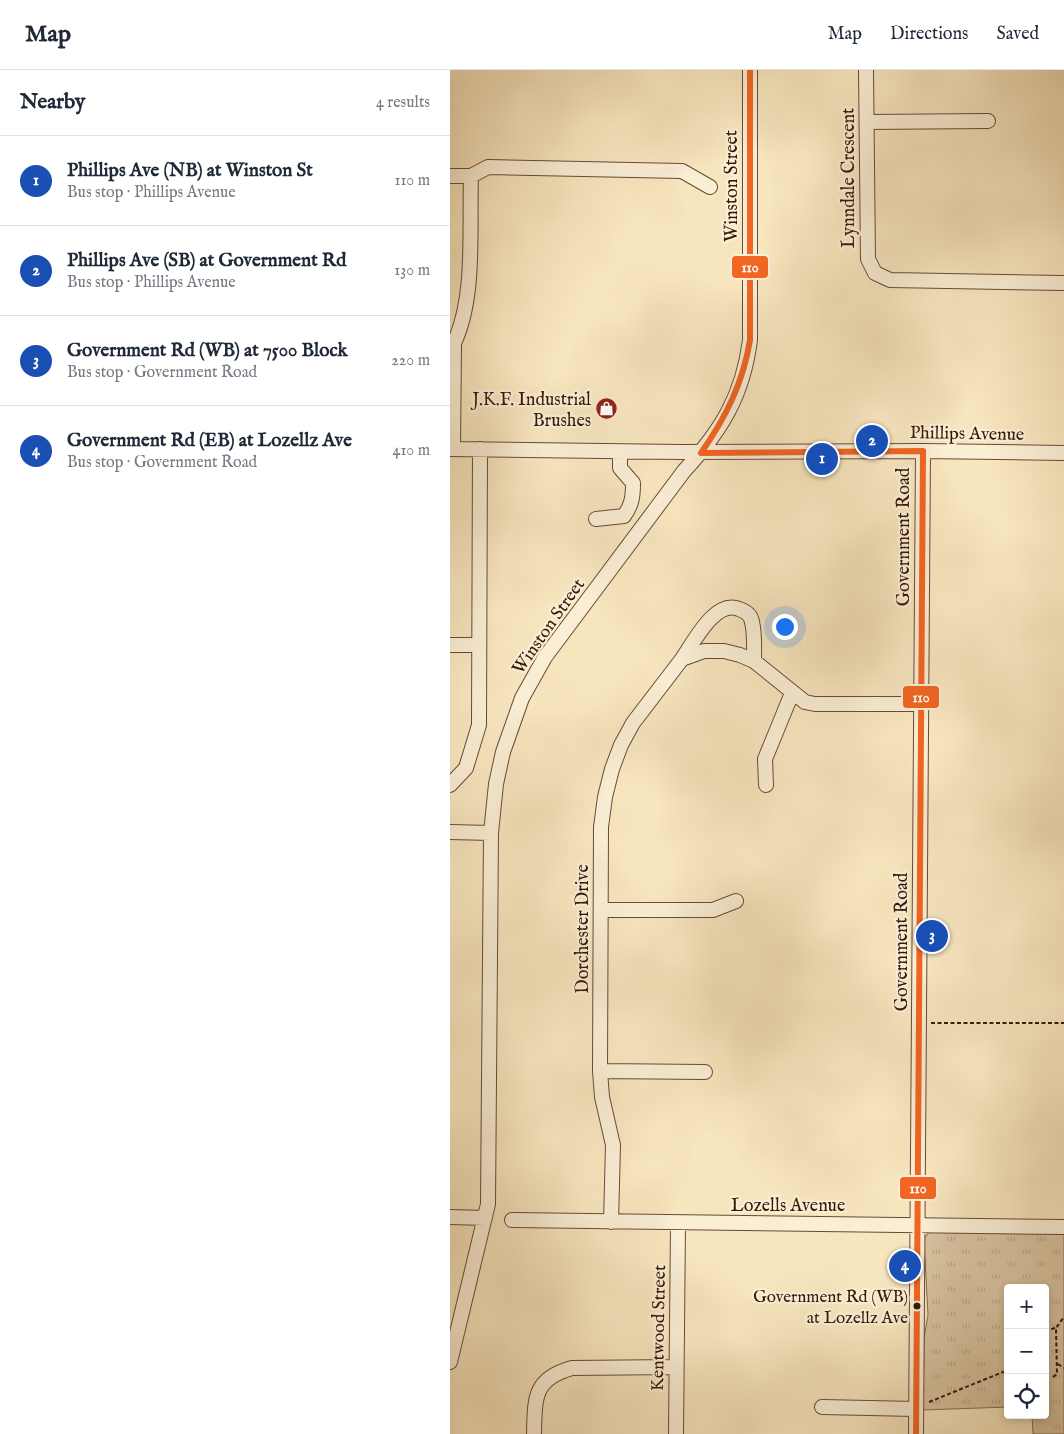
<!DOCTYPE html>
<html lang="en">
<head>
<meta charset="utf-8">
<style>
	body { margin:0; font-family:"IM FELL English",serif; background:#f6f6f7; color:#1f2937 }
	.controls { position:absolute; right:15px; bottom:15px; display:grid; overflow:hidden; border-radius:5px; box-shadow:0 2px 8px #0003 }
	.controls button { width:45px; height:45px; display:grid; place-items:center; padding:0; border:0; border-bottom:1px solid #e0e1e3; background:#fff; color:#1f2937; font:25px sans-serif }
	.you { position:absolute; left:334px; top:556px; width:18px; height:18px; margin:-12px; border:4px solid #fff; border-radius:50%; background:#1a73e8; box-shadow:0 0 0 8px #1a73e833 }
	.badge { display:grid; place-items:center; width:32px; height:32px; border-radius:50%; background:#8f2418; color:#fff; font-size:16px; font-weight:700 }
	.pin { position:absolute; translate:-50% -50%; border:2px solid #fff; box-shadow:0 1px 5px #0006 }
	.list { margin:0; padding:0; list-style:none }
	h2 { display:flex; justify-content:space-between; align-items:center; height:65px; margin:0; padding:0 20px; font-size:21px }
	h2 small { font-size:16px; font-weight:400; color:#747a83 }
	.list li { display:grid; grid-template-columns:32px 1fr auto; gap:15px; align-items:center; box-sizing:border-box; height:90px; padding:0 20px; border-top:1px solid #e0e1e3 }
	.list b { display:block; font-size:19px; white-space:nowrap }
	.list p { margin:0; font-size:16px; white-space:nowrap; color:#747a83 }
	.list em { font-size:16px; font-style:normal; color:#747a83 }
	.icon { flex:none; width:28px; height:28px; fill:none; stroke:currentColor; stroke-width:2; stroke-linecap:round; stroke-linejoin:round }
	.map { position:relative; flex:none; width:614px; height:1364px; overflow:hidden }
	header { display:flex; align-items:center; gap:30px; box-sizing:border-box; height:70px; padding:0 25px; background:#fff; border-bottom:1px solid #e0e1e3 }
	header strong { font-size:24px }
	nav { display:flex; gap:28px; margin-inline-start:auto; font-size:18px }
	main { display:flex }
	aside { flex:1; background:#fff }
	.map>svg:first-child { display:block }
</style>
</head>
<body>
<header>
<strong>Map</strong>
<nav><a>Map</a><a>Directions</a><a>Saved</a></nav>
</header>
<main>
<aside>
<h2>Nearby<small>4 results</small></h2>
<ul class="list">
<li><span class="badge" style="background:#1a4fb4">1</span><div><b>Phillips Ave (NB) at Winston St</b><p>Bus stop · Phillips Avenue</p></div><em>110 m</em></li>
<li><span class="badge" style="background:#1a4fb4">2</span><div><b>Phillips Ave (SB) at Government Rd</b><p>Bus stop · Phillips Avenue</p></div><em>130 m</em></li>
<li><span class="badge" style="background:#1a4fb4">3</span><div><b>Government Rd (WB) at 7500 Block</b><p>Bus stop · Government Road</p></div><em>220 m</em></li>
<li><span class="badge" style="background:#1a4fb4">4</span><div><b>Government Rd (EB) at Lozellz Ave</b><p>Bus stop · Government Road</p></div><em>410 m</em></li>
</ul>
</aside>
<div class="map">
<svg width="614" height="1364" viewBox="0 0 614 1364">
	<defs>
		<pattern id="park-tufts" width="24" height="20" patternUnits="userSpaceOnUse" patternTransform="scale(1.25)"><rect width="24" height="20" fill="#d7c29f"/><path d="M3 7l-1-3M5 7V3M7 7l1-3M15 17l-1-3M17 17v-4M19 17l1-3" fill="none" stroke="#b9a688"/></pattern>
	</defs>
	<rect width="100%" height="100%" fill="#f7e5be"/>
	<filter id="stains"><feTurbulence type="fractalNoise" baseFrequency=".004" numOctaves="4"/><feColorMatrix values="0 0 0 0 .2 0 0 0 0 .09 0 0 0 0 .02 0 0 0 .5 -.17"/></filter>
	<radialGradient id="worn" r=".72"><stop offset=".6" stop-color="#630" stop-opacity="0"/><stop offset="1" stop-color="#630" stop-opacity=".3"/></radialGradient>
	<!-- park -->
	<path fill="url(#park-tufts)" stroke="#886c54" d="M 480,1161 L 614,1164 L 614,1364 L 583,1364 L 582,1345 L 595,1345 L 595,1218 L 558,1218 L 558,1337 L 473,1340 L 474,1268 L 478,1245 L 474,1169 Z"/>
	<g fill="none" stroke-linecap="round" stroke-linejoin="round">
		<defs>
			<path id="minor" d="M 416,0 L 418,189 L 425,203 L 440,210 L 614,213
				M 417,52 L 538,51
				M 0,106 L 21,106 C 19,157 26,227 4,273 L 3,379
				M 21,106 L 38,97 L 232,101 L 260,117
				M 0,379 L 231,382 L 473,381 L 614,383
				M 146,449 L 174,446 C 182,435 183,426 183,413 L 170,398 L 170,382
				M 0,575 L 29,575
				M 232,589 C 244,572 265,529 289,539 C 295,541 301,545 302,552 C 305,564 304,579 304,591
				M 0,715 L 16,698 L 29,655 L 30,379
				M 316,715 L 315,689 L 342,623
				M 0,762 L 41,763
				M 151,840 L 263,840 L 286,831
				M 150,1001 L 255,1002
				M 0,1147 L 35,1148
				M 62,1150 L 614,1157
				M 161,1152 L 163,1075 L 152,1027 L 150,1001 L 151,757 L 155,727 L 162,699 L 171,675 L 183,653 L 232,589 L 254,581 L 274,581 L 290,585 L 304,591 L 355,632 L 365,634 L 471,634
				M 0,1292 L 38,1134 L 41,763 L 46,714 L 53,682 L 72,628 L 95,587 L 234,401 C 272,360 293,325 300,270 L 300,0
				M 372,1337 L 466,1339
				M 84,1364 C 85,1328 83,1309 122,1298 L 226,1297
				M 226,1364 L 228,1153
				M 466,1364 L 473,381"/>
		</defs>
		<!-- minor casing -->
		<use href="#minor" stroke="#684a36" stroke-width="16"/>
		<!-- path -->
		<path stroke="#381709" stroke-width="2" stroke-dasharray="4 2.5" stroke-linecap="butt" d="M 481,953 L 614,953
			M 595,1261 L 605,1258
			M 608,1294 L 614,1298
			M 603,1307 L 607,1304 L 606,1258 L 614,1247
			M 479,1332 L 558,1300"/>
		<!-- minor -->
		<use href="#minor" stroke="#faeed5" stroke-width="14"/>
		<defs>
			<path id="bus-1" d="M 251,383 C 276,347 293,313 300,270 L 300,0
				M 251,383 L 473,381
				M 466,1364 L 473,381"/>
		</defs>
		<!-- bus-1 casing -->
		<use href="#bus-1" stroke="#faeed5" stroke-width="10"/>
		<!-- bus-1 -->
		<use href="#bus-1" stroke="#f26522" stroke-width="6"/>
	</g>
	<!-- icons -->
	<defs>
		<symbol id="shop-disc" viewBox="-11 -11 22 22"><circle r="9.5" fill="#8f2418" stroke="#faeed5"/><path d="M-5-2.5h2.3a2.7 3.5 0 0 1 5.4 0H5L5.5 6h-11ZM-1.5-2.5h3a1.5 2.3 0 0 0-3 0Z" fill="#fff"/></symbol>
	</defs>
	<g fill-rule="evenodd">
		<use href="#shop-disc" x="144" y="326" width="25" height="25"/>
	</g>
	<!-- markers -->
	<circle fill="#381709" stroke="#faeed5" stroke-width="2" cx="467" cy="1236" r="4.5"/>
	<g text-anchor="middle" stroke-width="4.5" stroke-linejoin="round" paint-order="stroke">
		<!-- bus labels -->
		<g font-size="17" fill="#381709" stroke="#faeed5" text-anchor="end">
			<text x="458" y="1232">Government Rd (WB)<tspan x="458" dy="21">at Lozellz Ave</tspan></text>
		</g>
		<!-- street labels -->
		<g font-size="18" fill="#381709" stroke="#faeed5">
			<text transform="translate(398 108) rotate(-90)" y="6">Lynndale Crescent</text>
			<text transform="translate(281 116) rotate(-90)" y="6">Winston Street</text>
			<text transform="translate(517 363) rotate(1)" y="6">Phillips Avenue</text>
			<text transform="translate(453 467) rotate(-90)" y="6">Government Road</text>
			<text transform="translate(98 556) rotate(-55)" y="6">Winston Street</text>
			<text transform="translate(132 859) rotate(-90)" y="6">Dorchester Drive</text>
			<text transform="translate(451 872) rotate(-90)" y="6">Government Road</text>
			<text x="338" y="1141">Lozells Avenue</text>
			<text transform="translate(208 1258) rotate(-89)" y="6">Kentwood Street</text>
		</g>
		<!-- poi labels -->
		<g font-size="18" fill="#381709" stroke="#faeed5" text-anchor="end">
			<text x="141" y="335">J.K.F. Industrial<tspan x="141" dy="21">Brushes</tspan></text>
		</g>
	</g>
	<g stroke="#faeed5" stroke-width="2">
		<rect x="281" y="185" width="38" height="24" rx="5" fill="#f26522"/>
		<rect x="452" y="615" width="38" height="24" rx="5" fill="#f26522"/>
		<rect x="449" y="1106" width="38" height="24" rx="5" fill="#f26522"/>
	</g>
	<g font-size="14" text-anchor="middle" font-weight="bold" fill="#fff">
		<text x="300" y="202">110</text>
		<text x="471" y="632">110</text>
		<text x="468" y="1123">110</text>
	</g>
	<rect width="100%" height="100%" filter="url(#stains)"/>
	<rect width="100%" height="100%" fill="url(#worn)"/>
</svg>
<div class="controls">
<button>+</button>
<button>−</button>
<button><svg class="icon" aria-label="locate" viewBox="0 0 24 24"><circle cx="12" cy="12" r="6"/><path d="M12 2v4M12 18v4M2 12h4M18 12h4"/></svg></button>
</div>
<div class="you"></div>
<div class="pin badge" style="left:372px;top:389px;background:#1a4fb4">1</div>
<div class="pin badge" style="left:422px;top:371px;background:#1a4fb4">2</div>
<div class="pin badge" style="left:482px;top:866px;background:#1a4fb4">3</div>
<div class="pin badge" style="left:455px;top:1196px;background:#1a4fb4">4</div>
</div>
</main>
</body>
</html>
